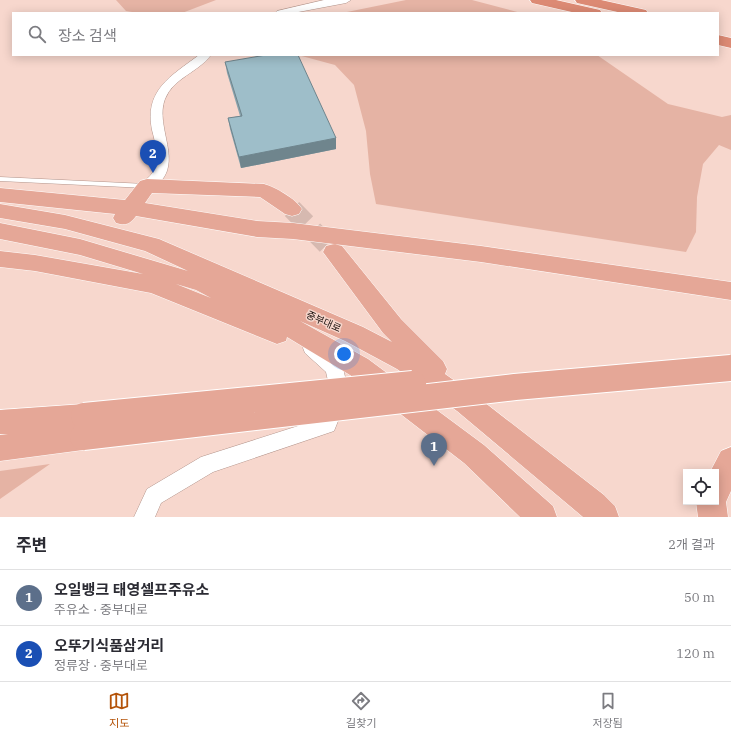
<!DOCTYPE html>
<html lang="ko">
<head>
<meta charset="utf-8">
<style>
	body { margin:0; font-family:"IBM Plex Serif","Noto Sans KR",serif; background:#f7f7f7; color:#2b2b33 }
	.controls { position:absolute; right:12px; bottom:12px; display:grid; overflow:hidden; border-radius:0px; box-shadow:0 2px 10px #0003 }
	.controls button { width:36px; height:36px; display:grid; place-items:center; padding:0; border:0; border-bottom:1px solid #e1e1e2; background:#fff; color:#2b2b33; font:20px sans-serif }
	.you { position:absolute; left:344px; top:354px; width:14px; height:14px; margin:-10px; border:3px solid #fff; border-radius:50%; background:#1a73e8; box-shadow:0 0 0 6px #1a73e833 }
	.badge { display:grid; place-items:center; width:26px; height:26px; border-radius:50%; background:#b45309; color:#fff; font-size:13px; font-weight:700 }
	.pin { position:absolute; translate:-50% -33px; filter:drop-shadow(0 1px 2px #0008) }
	.pin::after { content:''; position:absolute; top:21px; width:14px; height:12px; background:inherit; clip-path:polygon(0 0,100% 0,50% 100%) }
	.list { margin:0; padding:0; list-style:none }
	h2 { display:flex; justify-content:space-between; align-items:center; height:52px; margin:0; padding:0 16px; font-size:17px }
	h2 small { font-size:13px; font-weight:400; color:#7c7c81 }
	.list li { display:grid; grid-template-columns:26px 1fr auto; gap:12px; align-items:center; box-sizing:border-box; height:56px; padding:0 16px; border-top:1px solid #e1e1e2 }
	.list b { display:block; font-size:15px; white-space:nowrap }
	.list p { margin:0; font-size:13px; white-space:nowrap; color:#7c7c81 }
	.list em { font-size:13px; font-style:normal; color:#7c7c81 }
	.icon { flex:none; width:22px; height:22px; fill:none; stroke:currentColor; stroke-width:2; stroke-linecap:round; stroke-linejoin:round }
	.map { position:relative; flex:none; width:731px; height:517px; overflow:hidden }
	.search { position:absolute; background:#fff; box-shadow:0 2px 10px #0003; left:12px; right:12px; top:12px; height:44px; display:flex; align-items:center; gap:10px; box-sizing:border-box; padding:0 14px; border-radius:0px; color:#7c7c81; font-size:15px }
	.sheet { height:164px; background:#fff }
	nav { display:flex; justify-content:space-around; align-items:center; box-sizing:border-box; height:56px; border-top:1px solid #e1e1e2; background:#fff; font-size:11px; color:#7c7c81 }
	nav a { display:grid; justify-items:center; gap:2px }
	nav .on { color:#b45309 }
	.map>svg:first-child { display:block }
</style>
</head>
<body>
<div class="map">
<svg width="731" height="517" viewBox="0 0 731 517">
	<rect width="100%" height="100%" fill="#f7d7cd"/>
	<!-- green -->
	<path fill="#e5b3a4" d="M 116,0 L 216,0 L 182,13 L 138,13 L 126,11 Z
		M 406,0 L 472,0 L 521,13 L 342,13 Z
		M 298,55 L 597,55 L 668,104 L 722,117 L 731,115 L 731,150 L 719,145 L 703,164 L 697,197 L 696,232 L 686,252 L 376,204 L 370,174 L 366,131 L 354,85 L 335,65 Z
		M 50,464 L 0,499 L 0,471 Z"/>
	<g fill="none" stroke-linecap="round" stroke-linejoin="round">
		<!-- primary-tunnel -->
		<path stroke="#d6b9b0" stroke-width="20" stroke-dasharray="20 10" stroke-linecap="butt" d="M 292,209 L 334,252"/>
		<defs>
			<path id="service" d="M 0,177 L 146,184 L 149,186 L 146,188 L 0,181 Z"/>
			<path id="minor" d="M 324,0 L 351,0 L 346,3 L 293,13 L 275,13 L 277,11 Z
				M 199,55 L 211,55 C 199,72 173,78 165,99 C 154,127 185,163 156,186 C 151,189 148,191 142,189 L 140,186 C 145,179 153,176 155,167 C 159,155 155,142 152,130 C 144,90 171,76 199,55 Z
				M 311,341 L 317,343 L 340,363 L 343,368 L 349,394 L 334,431 L 213,472 L 161,503 L 155,517 L 134,517 L 147,489 L 201,457 L 320,419 L 331,394 L 326,372 L 305,353 L 303,348 L 305,343 Z"/>
			<path id="primary" d="M 147,179 L 264,184 C 275,187 296,199 302,209 L 299,214 L 292,216 L 285,214 L 260,197 L 152,193 L 145,203 L 257,221 L 293,223 L 481,246 L 731,282 L 731,300 L 481,262 L 293,239 L 257,237 L 136,216 C 130,224 126,226 116,223 L 113,218 L 115,214 L 0,202 L 0,188 L 125,200 L 140,181 Z
				M 0,204 L 65,215 L 159,239 L 363,327 L 392,342 L 383,333 L 323,252 L 326,246 L 334,244 L 342,246 L 401,319 L 443,361 L 447,369 L 445,374 L 475,395 L 604,495 L 615,506 L 619,517 L 583,517 L 457,411 L 397,369 L 345,341 L 300,321 L 368,359 L 484,445 L 553,506 L 557,517 L 520,517 L 464,463 L 350,375 L 287,337 L 286,341 L 277,344 L 151,293 L 35,271 L 0,267 L 0,251 L 35,255 L 143,274 L 80,255 L 0,239 L 0,223 L 80,239 L 188,271 L 145,251 L 65,229 L 0,218 ZM 176,284 L 196,290 L 211,298 Z
				M 84,404 L 94,407 L 97,416 L 94,425 L 89,426 L 93,428 L 97,437 L 93,446 L 83,450 L 0,461 L 0,435 L 8,434 L 0,434 L 0,410 Z
				M 731,447 L 731,491 L 726,502 L 728,517 L 698,517 L 696,502 L 716,502 L 716,472 L 710,472 L 721,451 Z"/>
			<path id="trunk" d="M 530,0 L 556,0 L 600,10 L 602,13 L 576,13 L 532,3 Z
				M 575,0 L 601,0 L 646,10 L 648,13 L 622,13 L 577,3 Z
				M 718,35 L 731,38 L 731,48 L 718,45 Z"/>
		</defs>
		<!-- service casing -->
		<use href="#service" stroke="#b2948b" stroke-width="1"/>
		<!-- minor casing -->
		<use href="#minor" stroke="#b2948b" stroke-width="1"/>
		<!-- primary casing -->
		<use href="#primary" stroke="#fff" stroke-width="1"/>
		<!-- trunk casing -->
		<use href="#trunk" stroke="#fff" stroke-width="1"/>
		<!-- service -->
		<use href="#service" fill="#fff" fill-rule="evenodd"/>
		<!-- minor -->
		<use href="#minor" fill="#fff" fill-rule="evenodd"/>
		<!-- primary -->
		<use href="#primary" fill="#e5a797" fill-rule="evenodd"/>
		<!-- trunk -->
		<use href="#trunk" fill="#dc8a74" fill-rule="evenodd"/>
		<defs>
			<path id="primary-bridge" d="M 84,416 L 413,384
				M 83,437 L 515,387 L 731,368"/>
		</defs>
		<!-- primary-bridge casing -->
		<use href="#primary-bridge" stroke="#fff" stroke-width="28" stroke-linecap="butt"/>
		<!-- primary-bridge -->
		<use href="#primary-bridge" stroke="#e5a797" stroke-width="26"/>
	</g>
	<!-- wall -->
	<path fill="#88a3ad" d="M 225,62 L 336,138 L 336,149 L 241,168 L 230,129 L 228,118 L 240,116 L 227,73 Z"/>
	<!-- shaded-wall -->
	<path fill="#6f858d" d="M 336,138 L 336,149 L 241,168 L 239,157 Z"/>
	<!-- building -->
	<path fill="#9ebec9" stroke="#6f858d" d="M 266,55 L 298,55 L 336,138 L 239,157 L 228,118 L 242,116 L 225,62 Z"/>
	<g text-anchor="middle" stroke-width="3" stroke-linejoin="round" paint-order="stroke">
		<!-- street labels -->
		<g font-size="10" fill="#1c110e" stroke="#f7d7cd">
			<text transform="translate(324 321) rotate(24)" y="4">중부대로</text>
		</g>
	</g>
</svg>
<div class="controls">
<button><svg class="icon" aria-label="locate" viewBox="0 0 24 24"><circle cx="12" cy="12" r="6"/><path d="M12 2v4M12 18v4M2 12h4M18 12h4"/></svg></button>
</div>
<div class="you"></div>
<div class="pin badge" style="left:434px;top:466px;background:#5c6f8a">1</div>
<div class="pin badge" style="left:153px;top:173px;background:#1a4fb4">2</div>
<div class="search"><svg class="icon" aria-label="search" viewBox="0 0 24 24"><circle cx="10" cy="10" r="6"/><path d="M15 15l6 6"/></svg>장소 검색</div>
</div>
<section class="sheet">
<h2>주변<small>2개 결과</small></h2>
<ul class="list">
<li><span class="badge" style="background:#5c6f8a">1</span><div><b>오일뱅크 태영셀프주유소</b><p>주유소 · 중부대로</p></div><em>50 m</em></li>
<li><span class="badge" style="background:#1a4fb4">2</span><div><b>오뚜기식품삼거리</b><p>정류장 · 중부대로</p></div><em>120 m</em></li>
</ul>
</section>
<nav>
<a class="on"><svg class="icon" aria-label="map" viewBox="0 0 24 24"><path d="M3 6l6-2 6 2 6-2v14l-6 2-6-2-6 2zM9 4v14M15 6v14"/></svg>지도</a>
<a><svg class="icon" aria-label="directions" viewBox="0 0 24 24"><path d="M12 3l9 9-9 9-9-9zM9 14v-3h6M13 9l2 2-2 2"/></svg>길찾기</a>
<a><svg class="icon" aria-label="saved" viewBox="0 0 24 24"><path d="M7 4h10v16l-5-4-5 4z"/></svg>저장됨</a>
</nav>
</body>
</html>
